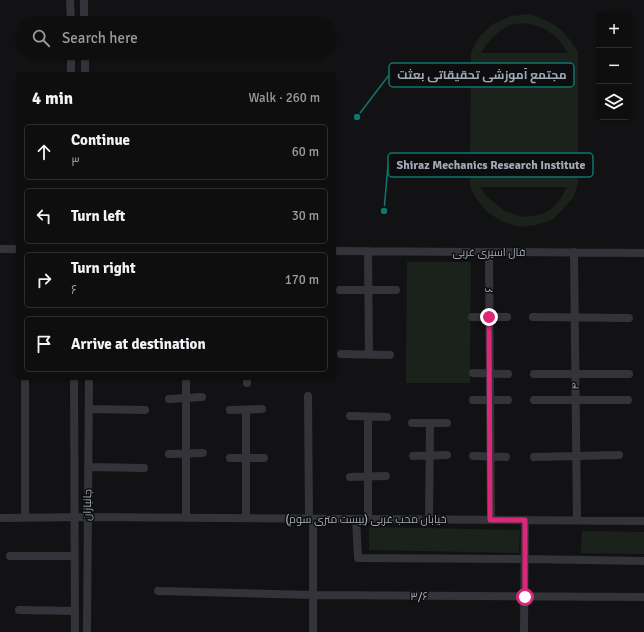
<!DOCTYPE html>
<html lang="en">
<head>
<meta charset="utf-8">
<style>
	body { margin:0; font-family:Signika,Cairo,sans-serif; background:#1c1c1d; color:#f1f3f6 }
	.controls { position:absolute; right:12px; top:12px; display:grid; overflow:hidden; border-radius:6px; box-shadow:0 1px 3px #0004 }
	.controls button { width:36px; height:36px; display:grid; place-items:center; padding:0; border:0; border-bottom:1px solid #2e2e2f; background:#0e0e0f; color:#f1f3f6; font:20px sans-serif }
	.stop { position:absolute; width:12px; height:12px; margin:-9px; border:3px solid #db2777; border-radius:50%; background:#fff }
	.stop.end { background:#db2777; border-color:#fff; box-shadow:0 1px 4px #0008 }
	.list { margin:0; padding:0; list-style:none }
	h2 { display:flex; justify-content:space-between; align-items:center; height:52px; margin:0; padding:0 16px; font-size:17px }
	h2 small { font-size:13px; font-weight:400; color:#9b9c9e }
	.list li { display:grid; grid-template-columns:26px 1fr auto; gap:12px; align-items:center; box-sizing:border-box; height:56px; margin:0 8px 8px; padding:0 8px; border:1px solid #2e2e2f; border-radius:6px }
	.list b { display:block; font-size:15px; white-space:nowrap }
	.list p { margin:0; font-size:13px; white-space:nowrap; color:#9b9c9e }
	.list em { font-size:13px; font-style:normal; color:#9b9c9e }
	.icon { flex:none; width:22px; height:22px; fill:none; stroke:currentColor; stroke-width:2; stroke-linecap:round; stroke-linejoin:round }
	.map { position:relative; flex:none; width:644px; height:632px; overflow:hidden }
	.search { position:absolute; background:#0e0e0f; box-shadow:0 1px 3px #0004; left:16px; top:16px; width:320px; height:44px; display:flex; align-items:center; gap:10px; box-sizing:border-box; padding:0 14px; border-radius:22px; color:#9b9c9e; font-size:15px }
	.panel { position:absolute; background:#0e0e0f; box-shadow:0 1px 3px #0004; left:16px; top:72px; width:320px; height:308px; border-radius:6px }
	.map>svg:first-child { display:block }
</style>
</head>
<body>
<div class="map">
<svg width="644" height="632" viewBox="0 0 644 632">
	<rect width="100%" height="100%" fill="#121214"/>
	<!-- green -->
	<path fill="#1a221b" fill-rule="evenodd" d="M 530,14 C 555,23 564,29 578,52 L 578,184 L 573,198 L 561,211 L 552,220 L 536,225 L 519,227 L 501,221 L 486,211 L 476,198 L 470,187 L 471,52 L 480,36 L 493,24 L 511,16 ZM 527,23 C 548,29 557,34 568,53 L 481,53 C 488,41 500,27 514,24 C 518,23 523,24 527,23 ZM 480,187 L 567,187 L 561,198 L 550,210 L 539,215 L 523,217 L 505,211 L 487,197 Z
		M 407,262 L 471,262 L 470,383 L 406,383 Z
		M 369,527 L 520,530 L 519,553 L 369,550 Z
		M 582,531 L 644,532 L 644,554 L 581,553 Z"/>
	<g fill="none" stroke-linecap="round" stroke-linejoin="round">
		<!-- minor -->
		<path stroke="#333439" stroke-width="8" d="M 70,0 L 71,23
			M 84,0 L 84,23
			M 71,53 L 71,74
			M 85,53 L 85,74
			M 0,249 L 18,249
			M 334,251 L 644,253
			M 368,251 L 369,355
			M 489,252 L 491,520
			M 574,252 L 577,520
			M 340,290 L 396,290
			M 472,317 L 507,317
			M 533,317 L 629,318
			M 341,354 L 390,355
			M 473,373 L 508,374
			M 534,374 L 629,374
			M 74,378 L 75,632
			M 186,378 L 186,518
			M 247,383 L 247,378
			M 308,396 L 309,519
			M 169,399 L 202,397
			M 473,400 L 508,400
			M 534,400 L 628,400
			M 89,409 L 145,410
			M 230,410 L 262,409
			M 350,416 L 387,417
			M 412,423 L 447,423
			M 169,454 L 203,453
			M 413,456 L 447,455
			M 473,456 L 506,457
			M 534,457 L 619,455
			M 230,458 L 264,458
			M 88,467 L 144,468
			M 350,477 L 386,476
			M 0,518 L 87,517 L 644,521
			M 25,518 L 25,378
			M 246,518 L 246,410
			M 356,519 L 358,558 L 525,559 L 644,561
			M 368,519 L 368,417
			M 429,519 L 430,423
			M 10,556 L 74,556
			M 158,591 L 313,595 L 644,597
			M 19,610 L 75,611
			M 87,632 L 89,378
			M 313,632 L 313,519
			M 524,632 L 525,520"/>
	</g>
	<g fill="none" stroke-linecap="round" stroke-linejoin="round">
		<!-- route -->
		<path stroke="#db2777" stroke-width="5" d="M 489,317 L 490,520 L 525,520 L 525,597"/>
	</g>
	<g text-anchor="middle" stroke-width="3" stroke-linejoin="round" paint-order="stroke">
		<!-- street labels -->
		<g font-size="11" fill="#a3aab5" stroke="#0d0d0f">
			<text x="489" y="256">فال اسیری غربی</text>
			<text transform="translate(489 290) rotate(-90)" y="4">۶</text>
			<text transform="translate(575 386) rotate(-91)" y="4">۴</text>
			<text transform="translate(87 505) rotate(-89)" y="4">جانبازان</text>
			<text x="366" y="523">خیابان محب غربی (بیست متری سوم)</text>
			<text x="419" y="600">۳/۶</text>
		</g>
	</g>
	<!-- callouts -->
	<path fill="none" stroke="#0f766e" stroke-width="1.5" d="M357 117L389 75M384 211L388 165"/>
	<g fill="#0f766e" stroke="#0d0d0f" stroke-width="1.5">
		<circle cx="357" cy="117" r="4"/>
		<circle cx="384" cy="211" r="4"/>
	</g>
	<g fill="#0d0d0f" stroke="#0f766e" stroke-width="1.5">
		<rect x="389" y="63" width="185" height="24" rx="4"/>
		<rect x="388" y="153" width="205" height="24" rx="4"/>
	</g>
	<g font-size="12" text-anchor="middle" font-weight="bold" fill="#a3aab5">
		<text x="482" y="79">مجتمع آموزشی تحقیقاتی بعثت</text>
		<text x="491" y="169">Shiraz Mechanics Research Institute</text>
	</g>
</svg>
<div class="controls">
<button>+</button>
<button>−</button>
<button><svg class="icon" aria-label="layers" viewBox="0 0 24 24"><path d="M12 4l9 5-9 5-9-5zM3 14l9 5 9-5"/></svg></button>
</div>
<div class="stop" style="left:525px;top:597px"></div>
<div class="stop end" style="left:489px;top:317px"></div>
<div class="search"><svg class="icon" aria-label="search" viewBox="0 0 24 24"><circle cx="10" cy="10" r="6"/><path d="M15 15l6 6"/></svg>Search here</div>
<section class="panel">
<h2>4 min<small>Walk · 260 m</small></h2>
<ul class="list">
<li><svg class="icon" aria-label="ahead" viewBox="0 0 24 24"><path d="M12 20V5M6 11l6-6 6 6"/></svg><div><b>Continue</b><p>۳</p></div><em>60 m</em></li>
<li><svg class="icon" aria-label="left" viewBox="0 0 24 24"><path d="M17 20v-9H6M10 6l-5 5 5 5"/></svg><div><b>Turn left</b></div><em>30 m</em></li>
<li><svg class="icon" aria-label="right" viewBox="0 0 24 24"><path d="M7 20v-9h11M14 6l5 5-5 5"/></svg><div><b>Turn right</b><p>۶</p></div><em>170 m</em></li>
<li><svg class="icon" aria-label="arrive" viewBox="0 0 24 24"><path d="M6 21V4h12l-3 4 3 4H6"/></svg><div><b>Arrive at destination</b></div></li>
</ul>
</section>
</div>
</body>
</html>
